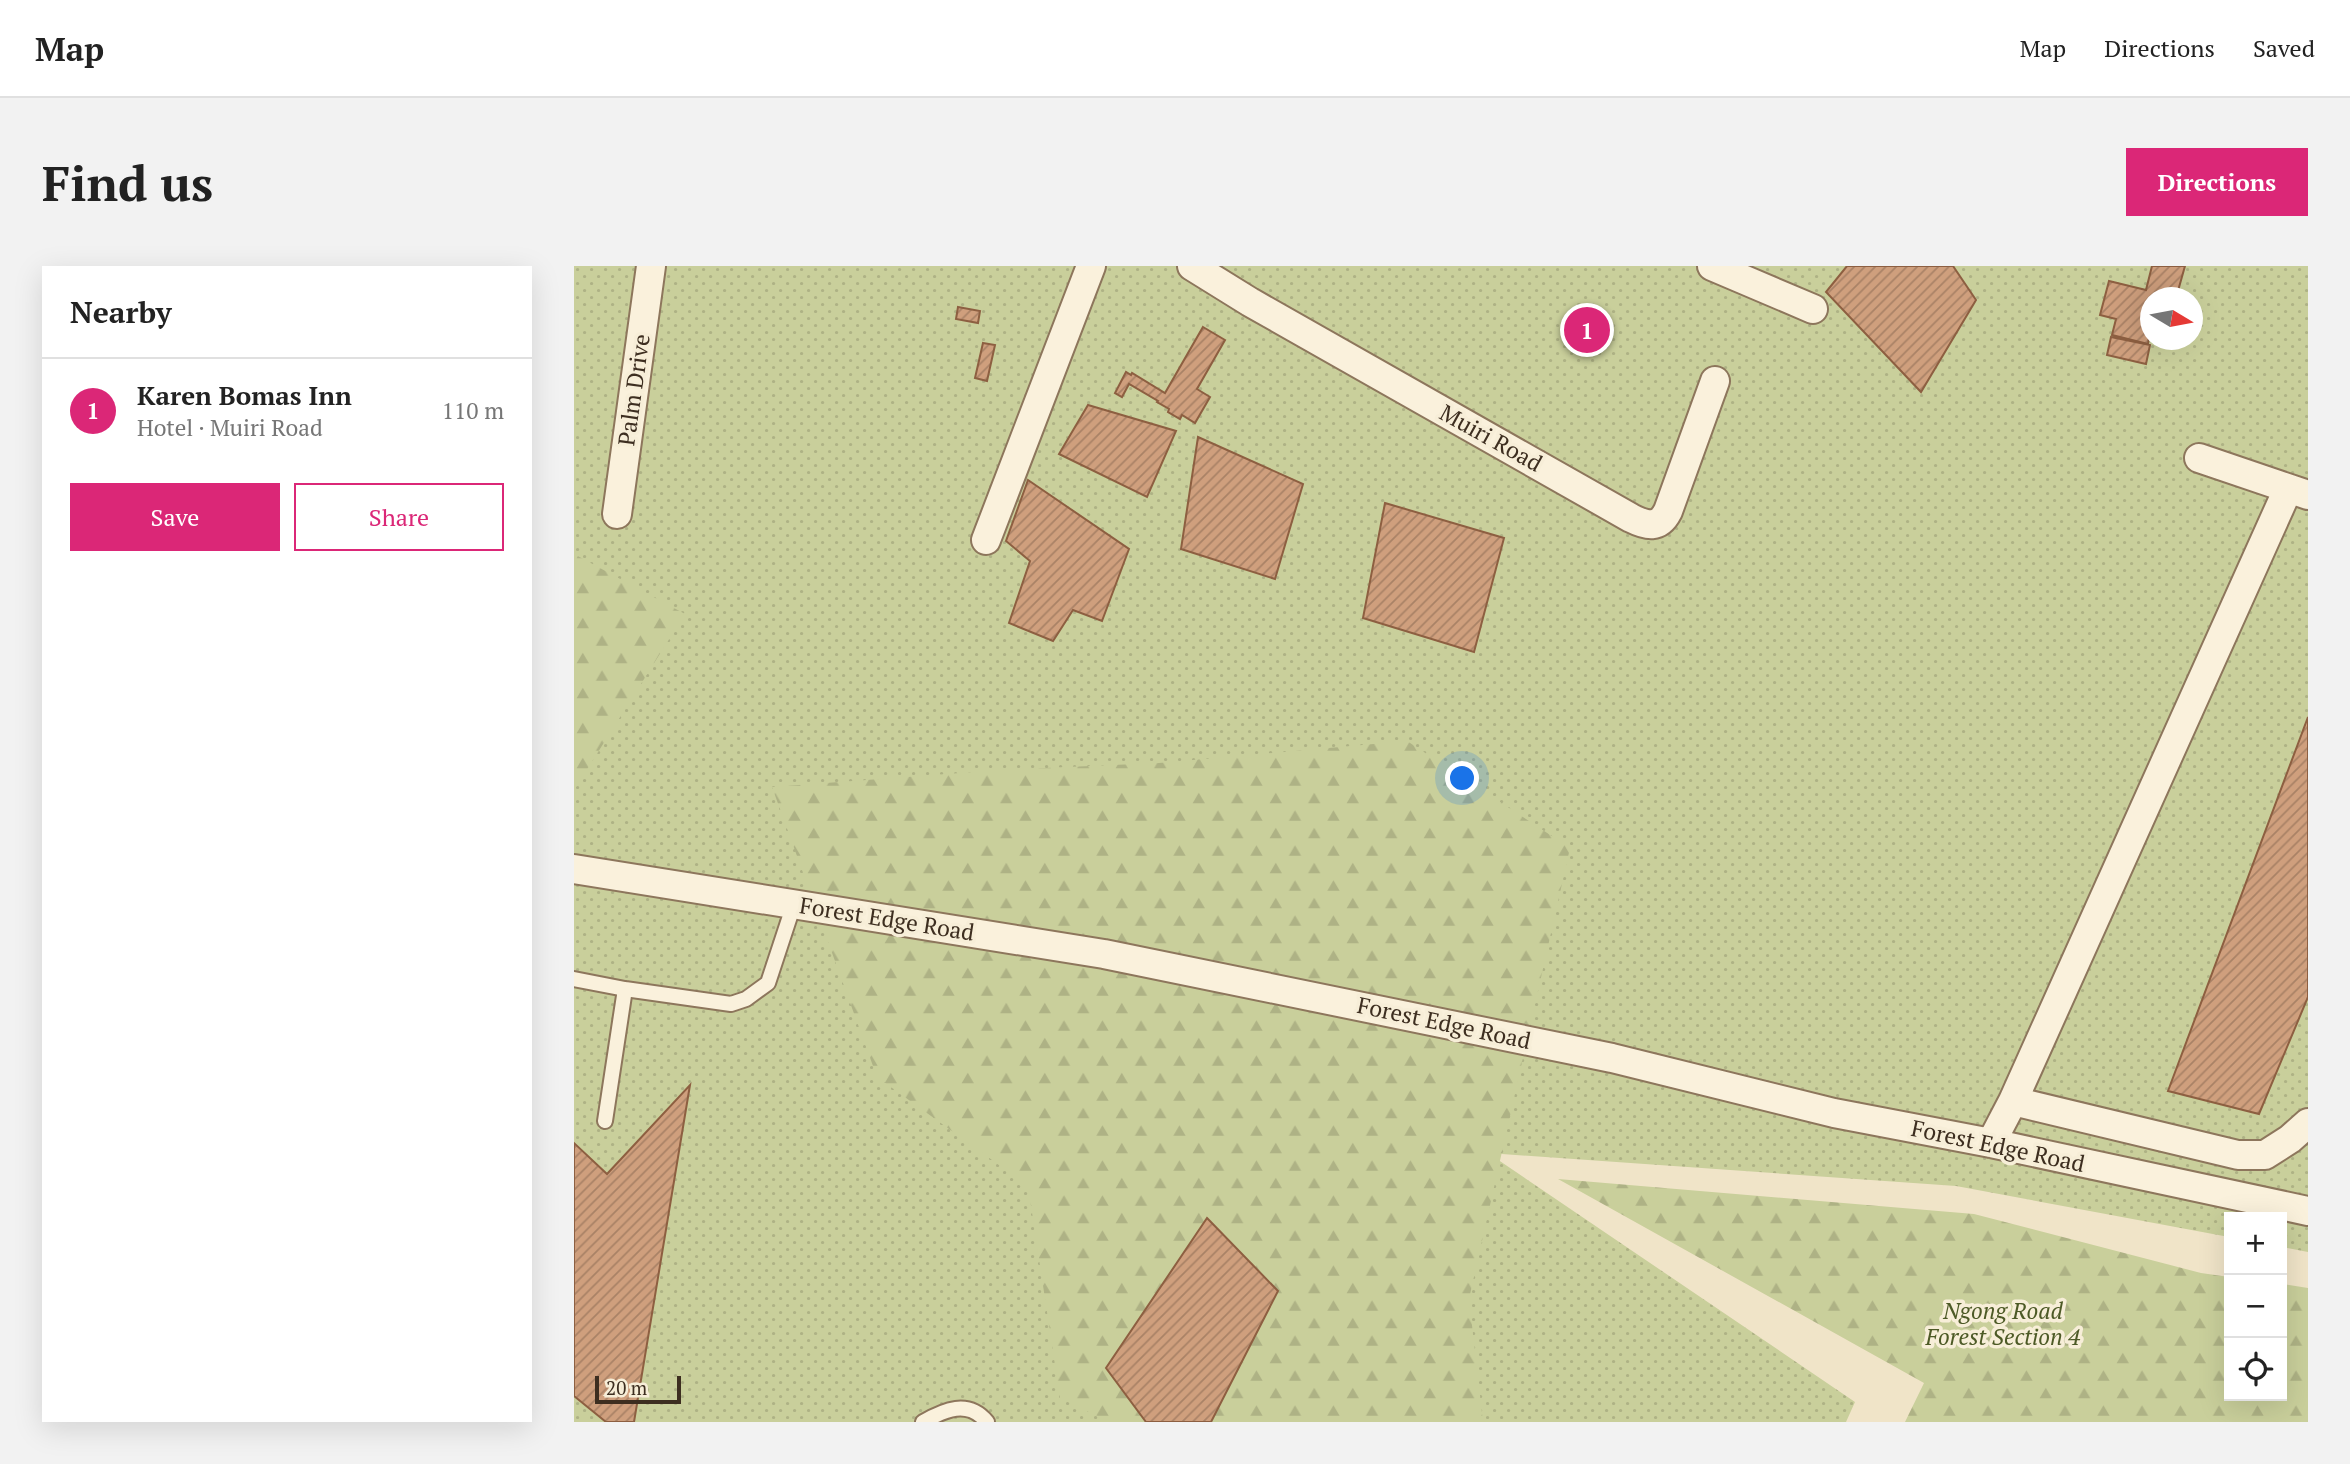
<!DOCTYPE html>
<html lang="en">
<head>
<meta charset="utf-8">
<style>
	body { margin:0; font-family:"PT Serif",serif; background:#f2f2f2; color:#222 }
	.controls { position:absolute; right:21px; bottom:21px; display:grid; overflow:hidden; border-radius:0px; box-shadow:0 7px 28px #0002 }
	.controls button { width:63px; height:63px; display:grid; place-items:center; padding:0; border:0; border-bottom:2px solid #e0e0e0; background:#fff; color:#222; font:35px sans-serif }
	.compass { position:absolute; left:1566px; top:21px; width:63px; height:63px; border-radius:50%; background:#fff; box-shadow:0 7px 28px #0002; rotate:100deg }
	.scale { position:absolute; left:21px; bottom:18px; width:86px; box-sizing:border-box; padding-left:7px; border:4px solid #3d2e20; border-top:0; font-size:19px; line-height:24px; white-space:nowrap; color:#3d2e20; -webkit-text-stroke:5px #f7eed8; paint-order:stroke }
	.you { position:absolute; left:889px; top:513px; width:24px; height:24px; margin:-18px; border:5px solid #fff; border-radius:50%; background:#1a73e8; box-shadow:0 0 0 10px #1a73e833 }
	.badge { display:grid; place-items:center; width:46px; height:46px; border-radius:50%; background:#db2777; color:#fff; font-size:23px; font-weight:700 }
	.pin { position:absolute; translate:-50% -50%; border:4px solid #fff; box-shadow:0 2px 7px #0006 }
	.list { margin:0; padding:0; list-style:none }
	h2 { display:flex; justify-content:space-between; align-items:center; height:91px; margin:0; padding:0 28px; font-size:30px }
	h2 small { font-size:23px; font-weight:400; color:#767676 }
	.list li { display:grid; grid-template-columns:46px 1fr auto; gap:21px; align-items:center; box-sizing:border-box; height:105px; padding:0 28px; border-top:2px solid #e0e0e0 }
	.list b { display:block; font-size:26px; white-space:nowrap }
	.list p { margin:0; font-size:23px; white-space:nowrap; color:#767676 }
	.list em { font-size:23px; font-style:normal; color:#767676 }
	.actions { display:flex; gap:14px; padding:21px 28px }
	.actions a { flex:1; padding:16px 0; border:2px solid #db2777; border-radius:0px; text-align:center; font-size:24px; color:#db2777 }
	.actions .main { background:#db2777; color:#fff }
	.icon { flex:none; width:38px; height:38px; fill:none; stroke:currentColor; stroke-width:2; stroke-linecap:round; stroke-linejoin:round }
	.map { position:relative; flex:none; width:1734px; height:1156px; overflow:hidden; border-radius:0px }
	header { display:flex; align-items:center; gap:42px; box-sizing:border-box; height:98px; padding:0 35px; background:#fff; border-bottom:2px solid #e0e0e0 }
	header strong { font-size:33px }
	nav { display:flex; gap:38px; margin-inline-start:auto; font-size:24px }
	.intro { display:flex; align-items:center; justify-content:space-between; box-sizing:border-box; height:168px; padding:0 42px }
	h1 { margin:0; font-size:49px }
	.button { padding:18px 32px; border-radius:0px; background:#db2777; color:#fff; font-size:24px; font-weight:700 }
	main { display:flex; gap:42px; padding:0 42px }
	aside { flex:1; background:#fff; border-radius:0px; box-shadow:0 7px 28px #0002 }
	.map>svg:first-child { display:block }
</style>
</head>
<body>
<header>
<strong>Map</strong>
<nav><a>Map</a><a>Directions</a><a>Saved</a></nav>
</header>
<div class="intro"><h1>Find us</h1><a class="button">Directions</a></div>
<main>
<aside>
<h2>Nearby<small></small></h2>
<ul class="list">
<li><span class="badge">1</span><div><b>Karen Bomas Inn</b><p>Hotel · Muiri Road</p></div><em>110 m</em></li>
</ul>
<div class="actions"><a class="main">Save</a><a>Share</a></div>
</aside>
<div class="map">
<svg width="1734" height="1156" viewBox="0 0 1734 1156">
	<defs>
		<pattern id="green-dots" width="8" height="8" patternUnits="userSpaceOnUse" patternTransform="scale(1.75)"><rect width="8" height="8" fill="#c9cf9b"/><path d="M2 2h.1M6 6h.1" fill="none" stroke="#aeb285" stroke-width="1.8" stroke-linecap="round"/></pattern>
		<pattern id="forest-firs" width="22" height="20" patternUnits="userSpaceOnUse" patternTransform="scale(1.75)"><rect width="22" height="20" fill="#c9cf9b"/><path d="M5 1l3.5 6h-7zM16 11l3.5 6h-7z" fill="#aeb285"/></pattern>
		<pattern id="building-hatch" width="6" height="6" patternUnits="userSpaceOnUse" patternTransform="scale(1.75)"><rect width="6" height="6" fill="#cf9f7d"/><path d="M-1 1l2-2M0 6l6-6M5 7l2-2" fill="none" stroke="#a98266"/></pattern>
	</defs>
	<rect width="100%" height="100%" fill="#f0e4c8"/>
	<!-- green -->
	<path fill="url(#green-dots)" fill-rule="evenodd" d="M 0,0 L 1734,0 L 1734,986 L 1708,981 L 1708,951 L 1655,951 L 1655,971 L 1382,920 L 914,887 L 1281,1136 L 1272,1156 L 0,1156 ZM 1576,32 L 1618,32 L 1618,74 L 1576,74 Z"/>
	<!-- forest -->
	<path fill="url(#forest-firs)" d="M 0,288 L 111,348 L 2,521 L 0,528 Z
		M 833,475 L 996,582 L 895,1033 L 909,1156 L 535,1156 L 486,1132 L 454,920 L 303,811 L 198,521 L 427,504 L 585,497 Z
		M 984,913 L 1400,948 L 1627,1007 L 1655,1011 L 1655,1130 L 1708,1130 L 1708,1018 L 1734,1022 L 1734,1156 L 1331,1156 L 1350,1117 Z"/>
	<!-- building -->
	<path fill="url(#building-hatch)" stroke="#8d5f41" stroke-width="2" d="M 1273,0 L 1379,0 L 1402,34 L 1347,126 L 1252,26 Z
		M 1578,0 L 1611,0 L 1602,32 L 1576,32 L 1576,66 L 1574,78 L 1538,69 L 1542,53 L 1526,49 L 1535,15 L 1572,24 Z
		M 384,41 L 406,45 L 404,57 L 382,53 Z
		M 629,61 L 651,74 L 623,123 L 636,131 L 621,157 L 608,149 L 606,153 L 594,146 L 595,143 L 583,136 L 584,135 L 555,118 L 548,131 L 541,127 L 552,106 L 557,109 L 558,107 L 591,127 Z
		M 1537,71 L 1576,79 L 1572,98 L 1533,89 Z
		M 409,77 L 421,79 L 413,115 L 401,112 Z
		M 514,139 L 602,165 L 573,231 L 485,188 Z
		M 624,171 L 729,218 L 701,313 L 607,283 Z
		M 454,214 L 555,283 L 528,355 L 499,344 L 479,375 L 435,357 L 456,295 L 432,275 Z
		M 811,237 L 930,272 L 900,386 L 789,352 Z
		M 1734,451 L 1734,731 L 1685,848 L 1594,825 Z
		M 116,819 L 60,1156 L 32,1156 L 0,1130 L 0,877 L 33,908 Z
		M 633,952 L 704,1025 L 637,1156 L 572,1156 L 532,1102 Z"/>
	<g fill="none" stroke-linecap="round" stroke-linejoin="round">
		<defs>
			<path id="service" d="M 0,713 L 51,723 L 157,738 L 172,733 L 194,717 L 220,638
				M 31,855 L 51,723
				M 349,1156 C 370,1144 394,1133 413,1156"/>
			<path id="minor" d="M 618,0 L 676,36 L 1057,252 C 1073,260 1085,263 1094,245 L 1141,115
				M 1138,0 L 1239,43
				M 1625,192 L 1734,229
				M 43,248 L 77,0
				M 412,274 L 517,0
				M 0,603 L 530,688 L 1038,792 L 1260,847 L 1417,877 L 1734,945
				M 1439,835 L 1664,889 L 1691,889 L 1716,873 L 1734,857
				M 1417,877 L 1439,835 L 1714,223"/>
		</defs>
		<!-- service casing -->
		<use href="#service" stroke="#8d765c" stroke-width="18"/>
		<!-- minor casing -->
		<use href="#minor" stroke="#8d765c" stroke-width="32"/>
		<!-- service -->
		<use href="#service" stroke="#faf1dc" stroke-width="14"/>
		<!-- minor -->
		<use href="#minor" stroke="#faf1dc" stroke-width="28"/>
	</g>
	<g text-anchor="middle" stroke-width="7" stroke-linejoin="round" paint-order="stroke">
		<!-- street labels -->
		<g font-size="23" fill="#3d2e20" stroke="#f7eed8">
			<text transform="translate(60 124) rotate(-82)" y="8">Palm Drive</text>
			<text transform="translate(917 172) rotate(29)" y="8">Muiri Road</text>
			<text transform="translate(313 653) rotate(9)" y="8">Forest Edge Road</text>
			<text transform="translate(870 757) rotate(12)" y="8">Forest Edge Road</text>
			<text transform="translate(1424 880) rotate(12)" y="8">Forest Edge Road</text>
		</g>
		<!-- park labels -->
		<g font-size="23" font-style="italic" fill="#4d5a26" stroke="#f7eed8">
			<text x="1429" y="1053">Ngong Road<tspan x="1429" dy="26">Forest Section 4</tspan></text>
		</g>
	</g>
</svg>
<div class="controls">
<button>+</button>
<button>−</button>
<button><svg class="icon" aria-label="locate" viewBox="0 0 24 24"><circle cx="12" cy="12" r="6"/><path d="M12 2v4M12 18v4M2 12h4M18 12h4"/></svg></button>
</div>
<svg class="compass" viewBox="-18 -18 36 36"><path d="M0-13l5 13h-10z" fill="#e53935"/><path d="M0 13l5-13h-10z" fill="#767676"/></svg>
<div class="scale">20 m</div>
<div class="you"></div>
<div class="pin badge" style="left:1013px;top:64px">1</div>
</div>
</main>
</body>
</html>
